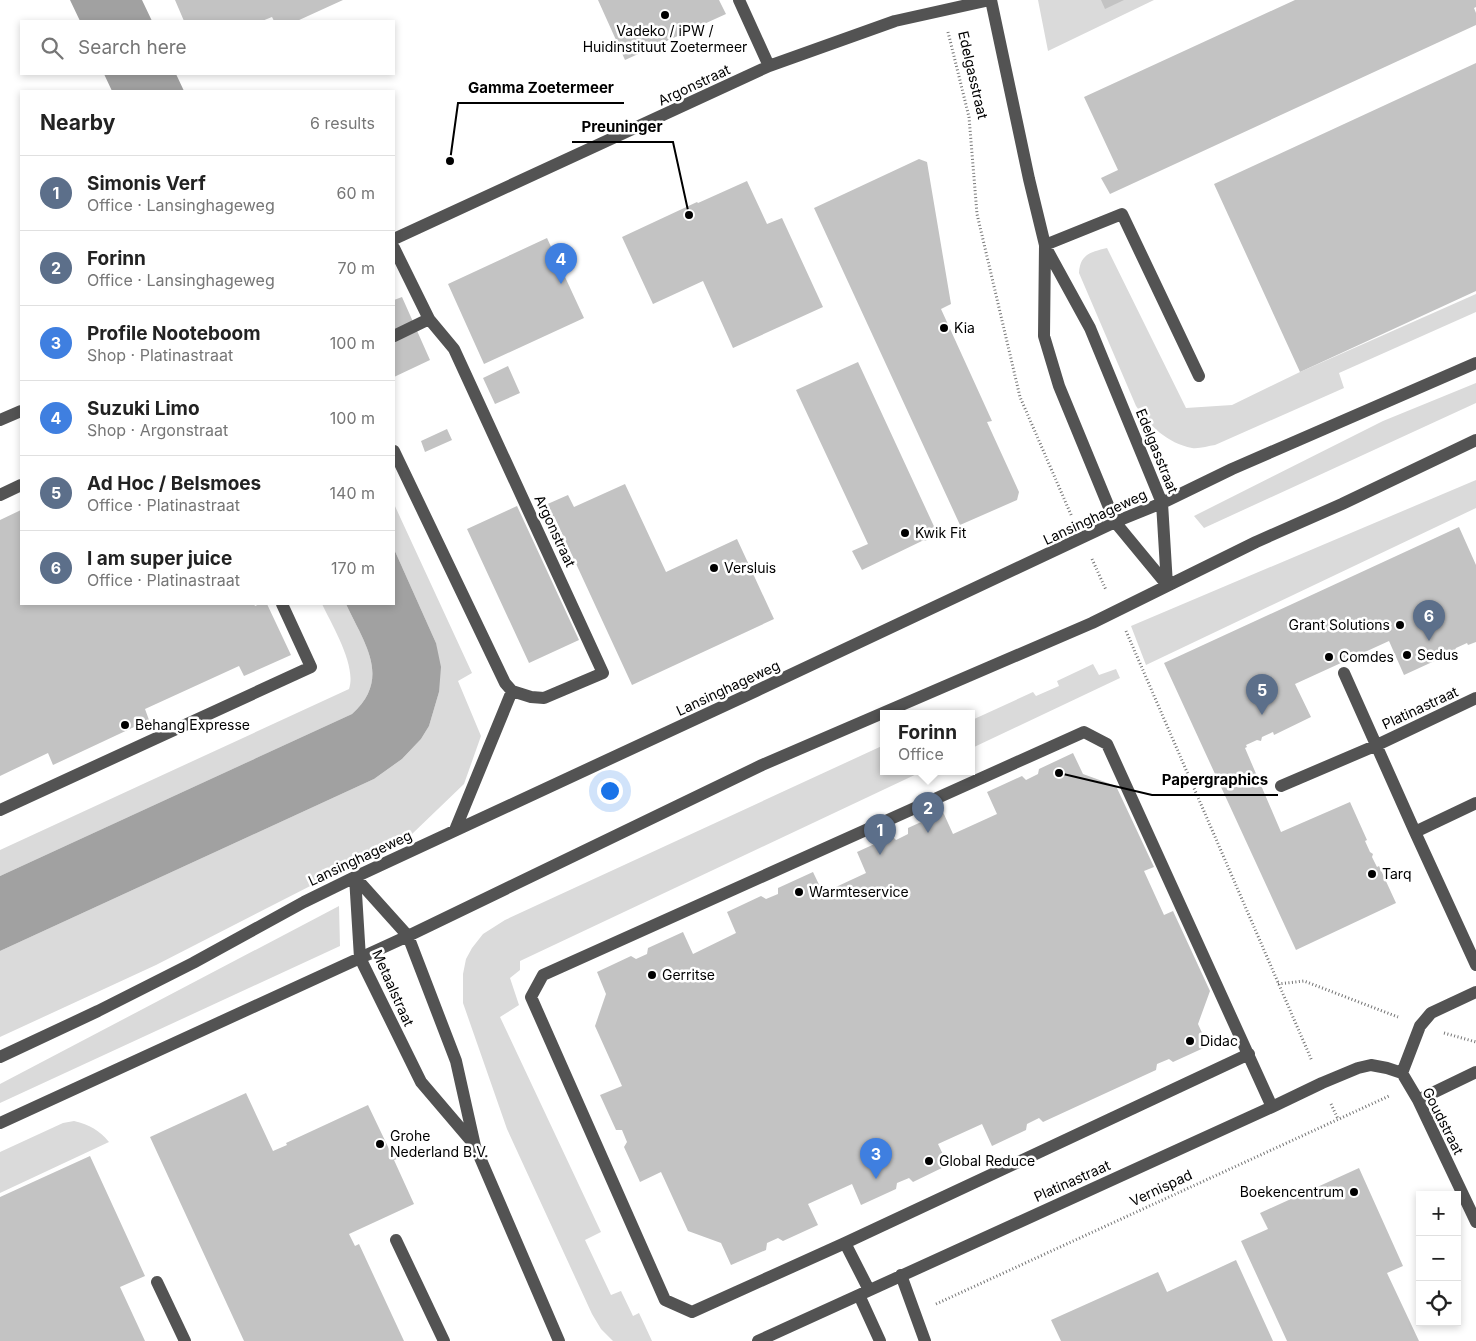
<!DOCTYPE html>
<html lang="en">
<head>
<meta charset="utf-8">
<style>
	body { margin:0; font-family:Inter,sans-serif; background:#f2f2f2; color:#222 }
	.controls { position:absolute; right:15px; bottom:15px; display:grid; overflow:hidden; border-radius:0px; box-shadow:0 2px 8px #0003 }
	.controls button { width:45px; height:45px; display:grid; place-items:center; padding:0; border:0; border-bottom:1px solid #e0e0e0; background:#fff; color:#222; font:25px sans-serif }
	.you { position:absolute; left:609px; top:790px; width:18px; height:18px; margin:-12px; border:4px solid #fff; border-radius:50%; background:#1a73e8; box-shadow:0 0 0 8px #1a73e833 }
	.badge { display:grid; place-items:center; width:32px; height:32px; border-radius:50%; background:#d93025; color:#fff; font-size:16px; font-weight:700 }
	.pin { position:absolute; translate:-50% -41px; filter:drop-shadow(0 1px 2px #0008) }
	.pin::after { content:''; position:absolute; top:26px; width:18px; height:15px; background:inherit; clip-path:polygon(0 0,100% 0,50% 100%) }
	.popup { position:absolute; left:880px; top:710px; width:95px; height:65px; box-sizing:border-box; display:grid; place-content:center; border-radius:0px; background:#fff; filter:drop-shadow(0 1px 4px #0005); font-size:16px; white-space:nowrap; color:#767676 }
	.popup b { font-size:19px; color:#222 }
	.popup::after { content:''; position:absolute; left:50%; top:100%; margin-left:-10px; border:10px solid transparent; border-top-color:#fff }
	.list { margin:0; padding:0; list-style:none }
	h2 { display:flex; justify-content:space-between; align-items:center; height:65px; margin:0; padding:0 20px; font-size:21px }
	h2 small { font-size:16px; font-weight:400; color:#767676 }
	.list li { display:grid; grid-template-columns:32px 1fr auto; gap:15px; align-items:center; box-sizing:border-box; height:75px; padding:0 20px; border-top:1px solid #e0e0e0 }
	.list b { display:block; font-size:19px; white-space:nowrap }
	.list p { margin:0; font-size:16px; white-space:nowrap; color:#767676 }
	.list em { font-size:16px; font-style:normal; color:#767676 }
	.icon { flex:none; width:28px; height:28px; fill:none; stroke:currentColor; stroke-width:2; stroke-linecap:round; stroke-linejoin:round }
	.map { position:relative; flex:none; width:1476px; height:1341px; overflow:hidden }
	.search { position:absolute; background:#fff; box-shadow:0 2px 8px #0003; left:20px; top:20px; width:375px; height:55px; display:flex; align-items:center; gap:12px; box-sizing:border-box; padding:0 18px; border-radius:0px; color:#767676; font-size:19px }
	.panel { position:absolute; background:#fff; box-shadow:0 2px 8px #0003; left:20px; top:90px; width:375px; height:515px; border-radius:0px }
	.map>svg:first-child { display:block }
</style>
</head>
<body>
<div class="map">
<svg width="1476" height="1341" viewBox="0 0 1476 1341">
	<rect width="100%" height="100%" fill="#fff"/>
	<!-- green -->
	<path fill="#dadada" d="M 1038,0 L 1154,0 L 1048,51 Z
		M 1107,248 L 1186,408 L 1232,405 L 1300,372 L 1476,294 L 1476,312 L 1339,373 L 1344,388 L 1215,445 C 1208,446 1199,449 1192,448 C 1167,443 1150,426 1136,406 L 1079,273 C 1080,254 1091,252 1107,248 Z
		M 1476,383 L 1476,403 L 1204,528 L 1194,516 L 1383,421 Z
		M 1476,480 L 1476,508 L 1146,665 L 1131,626 Z
		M 394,504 L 472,673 L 458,681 L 481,736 L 464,784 L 412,834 L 156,965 L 0,1037 L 0,951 L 374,779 L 402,759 L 421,739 L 429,726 L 439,692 L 436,643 L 394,549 Z
		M 322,604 L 346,604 C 364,643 392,678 352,714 L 0,876 L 0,850 L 349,689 C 357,666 332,625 322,604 Z
		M 1093,664 L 1099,675 L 1116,669 L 1120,678 L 972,748 L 972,720 L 1033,692 L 1036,696 L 1059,686 L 1057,681 Z
		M 884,745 L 884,772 L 921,772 L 520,961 L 520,970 L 510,978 L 519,1005 L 500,1017 L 601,1232 L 585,1240 L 611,1295 L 621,1291 L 633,1316 L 639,1313 L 652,1341 L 613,1341 L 601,1329 L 592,1314 L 507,1129 L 463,1003 L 463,974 L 466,959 L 472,948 L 483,934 L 505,920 Z
		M 339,906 L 340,946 L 0,1103 L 0,1084 Z
		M 74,1121 C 90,1125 99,1130 109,1142 L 0,1193 L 0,1152 L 63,1123 Z"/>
	<!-- water -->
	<path fill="#a1a1a1" d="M 70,0 L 142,0 L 152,21 L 80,21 Z
		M 104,74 L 176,74 L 184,91 L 112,91 Z
		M 394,549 L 436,643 L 441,667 L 439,692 L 429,726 L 421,739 L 402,759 L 374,779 L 0,951 L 0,876 L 352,714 C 392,678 364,643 346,604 L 394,604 Z"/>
	<!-- building -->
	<path fill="#c3c3c3" d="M 175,0 L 343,0 L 297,21 L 274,21 L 272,17 L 262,21 L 184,21 Z
		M 598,0 L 719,0 L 726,14 L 625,60 Z
		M 1101,0 L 1124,0 L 1105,9 Z
		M 1295,0 L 1476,0 L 1476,7 L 1474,8 L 1476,13 L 1476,25 L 1110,194 L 1101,178 L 1118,170 L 1084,97 Z
		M 1476,63 L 1476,291 L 1300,372 L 1214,184 Z
		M 919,159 L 927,162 L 951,304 L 941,309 L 992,421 L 987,422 L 1019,492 L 1017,500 L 960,525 L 814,208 Z
		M 747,181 L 767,224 L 782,218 L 823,307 L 733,348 L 703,281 L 653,304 L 622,237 L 697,202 L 698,203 Z
		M 547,238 L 584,318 L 484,364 L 448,284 Z
		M 402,297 L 430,360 L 394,377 L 394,300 Z
		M 858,362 L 938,535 L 925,541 L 924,540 L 862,570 L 852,551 L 868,544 L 796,390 Z
		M 508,366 L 520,393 L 495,404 L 483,378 Z
		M 447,429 L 452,440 L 425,452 L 421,441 Z
		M 625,484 L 666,572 L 737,539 L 774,619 L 632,685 L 554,516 L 549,518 L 543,506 L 568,495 L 574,507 Z
		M 517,506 L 579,640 L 529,663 L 467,529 Z
		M 21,510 L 21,604 L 254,604 L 255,606 L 260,604 L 267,604 L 291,655 L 244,676 L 239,666 L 145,709 L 149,720 L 53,765 L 48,753 L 0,776 L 0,520 Z
		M 1459,527 L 1476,565 L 1476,642 L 1468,645 L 1467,643 L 1456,648 L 1454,652 L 1451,650 L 1440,655 L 1441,658 L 1404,675 L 1389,641 L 1295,684 L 1311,717 L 1274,735 L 1273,732 L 1262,737 L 1261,741 L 1257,740 L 1246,745 L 1247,747 L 1245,748 L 1281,832 L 1350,802 L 1367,840 L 1365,841 L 1370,852 L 1373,854 L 1372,857 L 1377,867 L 1379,866 L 1396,903 L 1296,950 L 1164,663 Z
		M 1073,753 L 1083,774 L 1116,786 L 1154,867 L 1144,871 L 1164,915 L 1173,911 L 1210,991 L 1198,1024 L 1208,1046 L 1173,1062 L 1169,1059 L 1157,1064 L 1156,1070 L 1043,1122 L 1039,1118 L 1027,1124 L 1026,1130 L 992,1146 L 982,1124 L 938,1144 L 948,1165 L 913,1182 L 909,1178 L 897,1183 L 896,1189 L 861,1205 L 852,1184 L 808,1204 L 818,1225 L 783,1241 L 778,1238 L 767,1243 L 766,1250 L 731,1265 L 721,1243 L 688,1231 L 661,1172 L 640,1182 L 624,1147 L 627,1142 L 622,1130 L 616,1130 L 600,1095 L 622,1086 L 595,1026 L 606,994 L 597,972 L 631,956 L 636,959 L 647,954 L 648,948 L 683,932 L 693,954 L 736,933 L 727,912 L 761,896 L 766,899 L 778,894 L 778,888 L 813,872 L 823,893 L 866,873 L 857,852 L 892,836 L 896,840 L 908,834 L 908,828 L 943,812 L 953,834 L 997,814 L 987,792 L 1022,776 L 1026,780 L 1038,774 L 1039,769 Z
		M 246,1093 L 273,1151 L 287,1145 L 286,1143 L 368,1105 L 389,1149 L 394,1147 L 400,1158 L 394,1160 L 414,1204 L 349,1234 L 355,1246 L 359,1244 L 404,1341 L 244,1341 L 150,1137 Z
		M 90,1156 L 145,1276 L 120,1287 L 145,1341 L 0,1341 L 0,1197 Z
		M 1359,1168 L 1403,1266 L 1387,1273 L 1419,1341 L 1287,1341 L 1241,1241 L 1268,1229 L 1260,1213 Z
		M 1236,1260 L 1273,1341 L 1061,1341 L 1051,1320 L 1158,1272 L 1167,1292 Z"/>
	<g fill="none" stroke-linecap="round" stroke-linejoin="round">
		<!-- path -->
		<path stroke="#757575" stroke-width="3" stroke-dasharray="1 2.5" stroke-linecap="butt" d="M 948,32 L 969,117 L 977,214 L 1020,397 L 1072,517
			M 1092,559 L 1106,590
			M 1126,631 L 1312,1061
			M 1278,984 L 1304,981 L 1398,1017
			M 1444,1033 L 1476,1042
			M 1331,1104 L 1338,1119
			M 936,1304 L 1389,1096"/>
		<!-- minor -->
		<path stroke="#535353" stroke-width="12" d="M 739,0 L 769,66
			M 991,0 L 1029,179 L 1045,245 L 1044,336 L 1059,386 L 1115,522 L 1167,585
			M 394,239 L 769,66 L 895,21 L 990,0
			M 1045,245 L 1122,214 L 1199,376
			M 1045,246 L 1090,328 L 1162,503 L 1167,585
			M 394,248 L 429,319 L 454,349 L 603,673 L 544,698 L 531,697 L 512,691 L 505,683 L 394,451
			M 394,336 L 429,319
			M 0,420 L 21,411
			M 0,495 L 21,485
			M 1344,673 L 1415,832
			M 1281,786 L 1377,745 L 1476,698
			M 1476,803 L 1415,832 L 1476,965
			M 0,810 L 311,667 L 282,604
			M 455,830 L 512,691
			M 355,877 L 408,936 L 456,1061 L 475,1146 L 559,1341
			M 355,877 L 360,958 L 421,1082 L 473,1143
			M 1249,1054 L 845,1243 L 692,1312 L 665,1300 L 531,997 L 543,975 L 1084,732 L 1107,744 L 1272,1107
			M 0,1057 L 98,1011 L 193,963 L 304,902 L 355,877 L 756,691 L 1115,522 L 1162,503 L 1232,469 L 1476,363
			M 1402,1073 L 1420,1026 L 1431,1013 L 1476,992
			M 1418,1100 L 1476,1072
			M 0,1123 L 408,936 L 762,765 L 1092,623 L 1256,542 L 1342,504 L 1476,440
			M 396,1240 L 444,1341
			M 845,1243 L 869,1290
			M 901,1275 L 925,1341
			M 157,1282 L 185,1341
			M 859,1295 L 880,1341
			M 758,1341 L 1272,1107 L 1322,1083 L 1358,1068 L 1371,1065 L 1387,1068 L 1402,1073 L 1418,1100 L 1476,1222"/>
	</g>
	<!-- markers -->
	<g fill="#000" stroke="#fff" stroke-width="2">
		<circle cx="665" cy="15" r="5"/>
		<circle cx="944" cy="328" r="5"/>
		<circle cx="905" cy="533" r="5"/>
		<circle cx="714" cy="568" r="5"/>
		<circle cx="1400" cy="625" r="5"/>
		<circle cx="1407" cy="655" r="5"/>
		<circle cx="1329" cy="657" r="5"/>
		<circle cx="125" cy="725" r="5"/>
		<circle cx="1372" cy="874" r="5"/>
		<circle cx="799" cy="892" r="5"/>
		<circle cx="652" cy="975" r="5"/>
		<circle cx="1190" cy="1041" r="5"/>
		<circle cx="380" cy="1144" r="5"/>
		<circle cx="929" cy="1161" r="5"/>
		<circle cx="1354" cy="1192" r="5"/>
	</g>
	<g text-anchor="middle" stroke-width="5" stroke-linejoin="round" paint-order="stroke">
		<!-- poi labels -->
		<g font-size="14" fill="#000" stroke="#fff" text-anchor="start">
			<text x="665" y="36" text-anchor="middle">Vadeko / iPW /<tspan x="665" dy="16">Huidinstituut Zoetermeer</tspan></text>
			<text x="954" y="333">Kia</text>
			<text x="915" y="538">Kwik Fit</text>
			<text x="724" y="573">Versluis</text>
			<text x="1390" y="630" text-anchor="end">Grant Solutions</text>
			<text x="1417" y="660">Sedus</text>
			<text x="1339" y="662">Comdes</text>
			<text x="135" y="730">Behang Expresse</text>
			<text x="1382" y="879">Tarq</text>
			<text x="809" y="897">Warmteservice</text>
			<text x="662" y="980">Gerritse</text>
			<text x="1200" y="1046">Didac</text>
			<text x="390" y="1141">Grohe<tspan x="390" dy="16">Nederland B.V.</tspan></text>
			<text x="939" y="1166">Global Reduce</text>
			<text x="1344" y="1197" text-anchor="end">Boekencentrum</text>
		</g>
		<!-- street labels -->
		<g font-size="14" fill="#000" stroke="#fff">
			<text transform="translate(973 75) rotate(77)" y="5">Edelgasstraat</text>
			<text transform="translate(694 85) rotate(-25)" y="5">Argonstraat</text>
			<text transform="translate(1157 451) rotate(68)" y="5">Edelgasstraat</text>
			<text transform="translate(1095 517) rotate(-25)" y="5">Lansinghageweg</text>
			<text transform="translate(555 531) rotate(65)" y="5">Argonstraat</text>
			<text transform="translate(728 688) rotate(-25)" y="5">Lansinghageweg</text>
			<text transform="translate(1420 708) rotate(-25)" y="5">Platinastraat</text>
			<text transform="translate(360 858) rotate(-25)" y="5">Lansinghageweg</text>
			<text transform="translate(393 988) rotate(66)" y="5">Metaalstraat</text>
			<text transform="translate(1443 1121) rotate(63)" y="5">Goudstraat</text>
			<text transform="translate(1072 1181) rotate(-24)" y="5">Platinastraat</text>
			<text transform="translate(1161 1188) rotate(-25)" y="5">Vernispad</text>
		</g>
	</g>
	<!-- callouts -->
	<path fill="none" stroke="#000" stroke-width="2" d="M450 161L458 103H624M689 215L673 142H572M1059 773L1152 795H1278"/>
	<g fill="#000" stroke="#fff" stroke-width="2">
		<circle cx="450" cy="161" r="5"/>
		<circle cx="689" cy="215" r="5"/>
		<circle cx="1059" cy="773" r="5"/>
	</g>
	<g font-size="15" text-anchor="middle" font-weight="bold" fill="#000" stroke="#fff" stroke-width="5" stroke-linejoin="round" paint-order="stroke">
		<text x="541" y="93">Gamma Zoetermeer</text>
		<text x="622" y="132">Preuninger</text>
		<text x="1215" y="785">Papergraphics</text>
	</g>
</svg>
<div class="controls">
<button>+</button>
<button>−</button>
<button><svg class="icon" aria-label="locate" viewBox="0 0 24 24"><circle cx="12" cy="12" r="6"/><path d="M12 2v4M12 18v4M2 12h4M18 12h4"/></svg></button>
</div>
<div class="you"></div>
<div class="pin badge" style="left:880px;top:855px;background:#5c6f8a">1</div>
<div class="pin badge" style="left:928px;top:833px;background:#5c6f8a">2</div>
<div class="popup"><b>Forinn</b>Office</div>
<div class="pin badge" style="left:876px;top:1179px;background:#3f7fe0">3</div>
<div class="pin badge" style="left:561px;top:284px;background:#3f7fe0">4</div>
<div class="pin badge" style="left:1262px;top:715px;background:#5c6f8a">5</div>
<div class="pin badge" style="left:1429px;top:641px;background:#5c6f8a">6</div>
<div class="search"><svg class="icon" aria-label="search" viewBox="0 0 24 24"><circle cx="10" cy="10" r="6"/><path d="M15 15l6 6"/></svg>Search here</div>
<section class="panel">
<h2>Nearby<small>6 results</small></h2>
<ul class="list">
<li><span class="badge" style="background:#5c6f8a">1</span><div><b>Simonis Verf</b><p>Office · Lansinghageweg</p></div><em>60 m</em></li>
<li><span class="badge" style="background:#5c6f8a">2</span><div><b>Forinn</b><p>Office · Lansinghageweg</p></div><em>70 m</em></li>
<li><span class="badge" style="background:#3f7fe0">3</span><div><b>Profile Nooteboom</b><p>Shop · Platinastraat</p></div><em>100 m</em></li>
<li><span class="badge" style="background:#3f7fe0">4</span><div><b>Suzuki Limo</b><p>Shop · Argonstraat</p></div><em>100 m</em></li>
<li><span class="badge" style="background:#5c6f8a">5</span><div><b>Ad Hoc / Belsmoes</b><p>Office · Platinastraat</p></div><em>140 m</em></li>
<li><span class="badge" style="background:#5c6f8a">6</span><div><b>I am super juice</b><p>Office · Platinastraat</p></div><em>170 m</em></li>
</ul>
</section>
</div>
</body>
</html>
